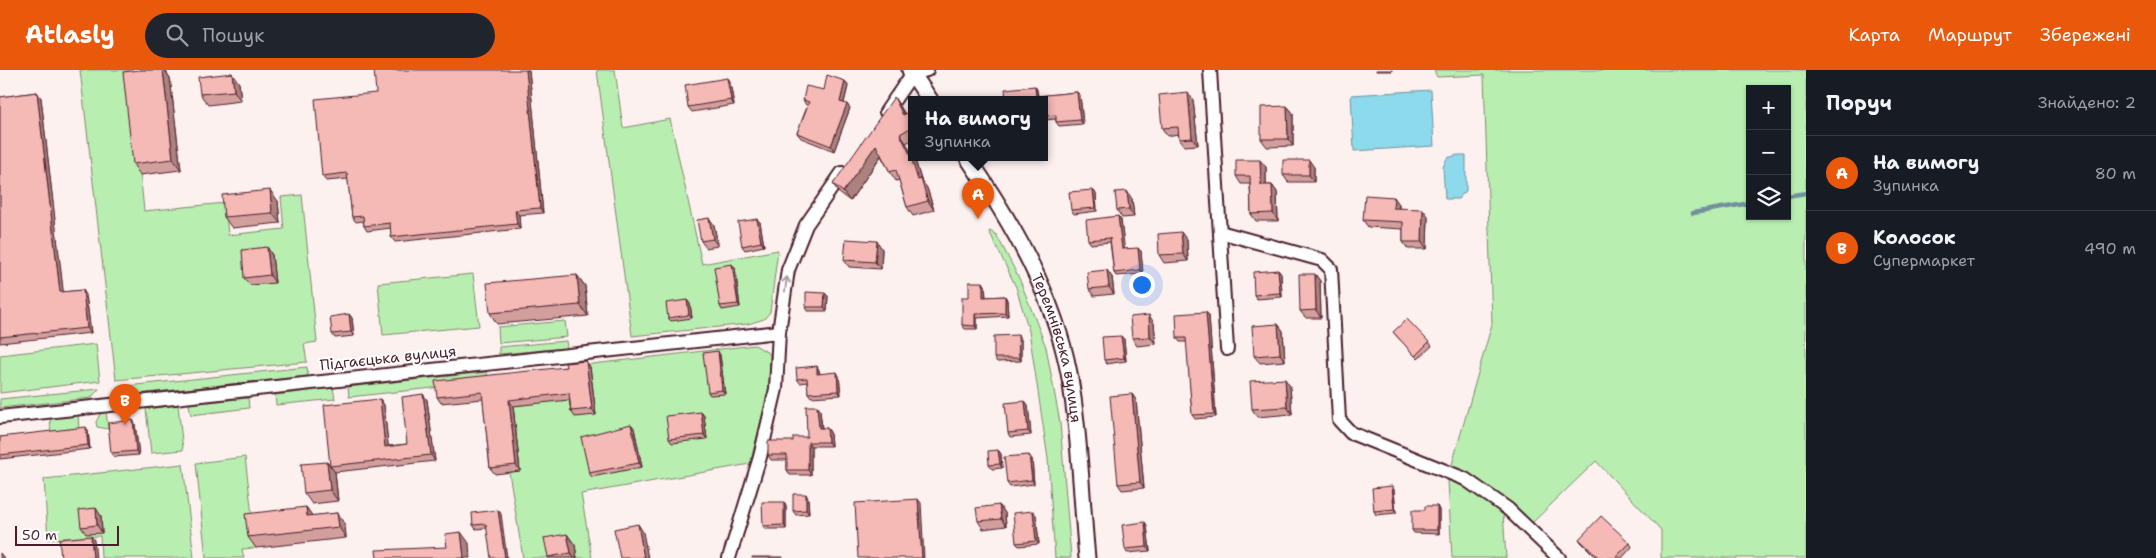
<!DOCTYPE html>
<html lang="uk">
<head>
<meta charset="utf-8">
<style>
	body { margin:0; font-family:"Shantell Sans",sans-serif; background:#20242c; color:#f1f3f6 }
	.controls { position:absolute; right:15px; top:15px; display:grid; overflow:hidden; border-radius:0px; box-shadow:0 1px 4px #0004 }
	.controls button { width:45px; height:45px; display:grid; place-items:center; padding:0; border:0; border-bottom:1px solid #363941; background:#171b24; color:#f1f3f6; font:25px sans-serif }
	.scale { position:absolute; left:15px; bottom:12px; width:104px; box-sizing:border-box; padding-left:5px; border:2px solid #4a1f2b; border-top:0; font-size:14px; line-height:18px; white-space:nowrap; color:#4a1f2b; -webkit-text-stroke:4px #fff; paint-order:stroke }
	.you { position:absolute; left:1141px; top:214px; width:18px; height:18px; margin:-12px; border:4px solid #fff; border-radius:50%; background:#1a73e8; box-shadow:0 0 0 8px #1a73e833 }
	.badge { display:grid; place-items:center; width:32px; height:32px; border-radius:50%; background:#ea580c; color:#fff; font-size:16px; font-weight:700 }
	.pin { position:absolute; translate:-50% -41px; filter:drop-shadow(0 1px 2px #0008) }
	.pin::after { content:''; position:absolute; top:26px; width:18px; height:15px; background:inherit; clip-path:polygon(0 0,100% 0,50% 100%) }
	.popup { position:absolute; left:908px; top:26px; width:140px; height:65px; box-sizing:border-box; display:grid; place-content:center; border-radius:0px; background:#171b24; filter:drop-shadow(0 1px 4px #0005); font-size:16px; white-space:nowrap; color:#9ea1a6 }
	.popup b { font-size:19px; color:#f1f3f6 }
	.popup::after { content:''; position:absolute; left:50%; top:100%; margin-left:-10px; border:10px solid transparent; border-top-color:#171b24 }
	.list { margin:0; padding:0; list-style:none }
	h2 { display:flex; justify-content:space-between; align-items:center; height:65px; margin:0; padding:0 20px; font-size:21px }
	h2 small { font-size:16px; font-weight:400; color:#9ea1a6 }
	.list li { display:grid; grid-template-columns:32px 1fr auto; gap:15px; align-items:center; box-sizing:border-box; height:75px; padding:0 20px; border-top:1px solid #363941 }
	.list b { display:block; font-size:19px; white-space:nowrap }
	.list p { margin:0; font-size:16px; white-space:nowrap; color:#9ea1a6 }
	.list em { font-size:16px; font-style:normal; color:#9ea1a6 }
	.icon { flex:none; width:28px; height:28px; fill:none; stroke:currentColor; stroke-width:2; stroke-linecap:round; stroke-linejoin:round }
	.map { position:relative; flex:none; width:1806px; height:488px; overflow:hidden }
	header { display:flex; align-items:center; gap:30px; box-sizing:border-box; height:70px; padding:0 25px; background:#ea580c; color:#fff }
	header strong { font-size:24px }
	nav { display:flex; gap:28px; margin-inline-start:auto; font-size:18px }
	.search { width:350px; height:45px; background:#20242c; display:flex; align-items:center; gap:12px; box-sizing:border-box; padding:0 18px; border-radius:28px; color:#9ea1a6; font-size:19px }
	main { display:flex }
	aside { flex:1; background:#171b24 }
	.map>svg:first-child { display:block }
</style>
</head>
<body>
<header>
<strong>Atlasly</strong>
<div class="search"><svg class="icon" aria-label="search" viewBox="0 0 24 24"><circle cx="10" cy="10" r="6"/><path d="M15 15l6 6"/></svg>Пошук</div>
<nav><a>Карта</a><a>Маршрут</a><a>Збережені</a></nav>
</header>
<main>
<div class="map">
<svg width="1806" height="488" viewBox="0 0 1806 488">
	<rect width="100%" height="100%" fill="#fdf1f0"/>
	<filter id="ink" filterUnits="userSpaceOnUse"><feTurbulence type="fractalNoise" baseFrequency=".02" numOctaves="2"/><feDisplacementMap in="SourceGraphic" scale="10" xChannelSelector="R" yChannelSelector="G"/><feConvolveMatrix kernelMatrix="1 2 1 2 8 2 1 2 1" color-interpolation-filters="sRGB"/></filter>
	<g filter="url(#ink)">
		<!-- green -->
		<path fill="#b8efb1" stroke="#81876e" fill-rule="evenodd" d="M 80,0 L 130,0 L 144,141 L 225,133 L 228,165 L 284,159 L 281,127 L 302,125 L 317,272 L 304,274 L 307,292 L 116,310 Z
			M 597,0 L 615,0 L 623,58 L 670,49 L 702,194 L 778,180 L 770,242 L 764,249 L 748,254 L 632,266 Z
			M 1434,0 L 1806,0 L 1806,488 L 1661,488 L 1661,460 L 1596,391 L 1531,454 L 1451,398 L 1492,254 L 1484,5 L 1437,7 ZM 1750,19 L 1787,19 L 1787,146 L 1750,146 Z
			M 989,161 L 996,164 L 1019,208 L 1046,277 L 1060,353 L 1071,488 L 1055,488 L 1048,389 L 1029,261 L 1016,217 Z
			M 473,204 L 479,256 L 383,265 L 378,213 Z
			M 565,251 L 567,267 L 499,273 L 498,257 Z
			M 566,271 L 567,278 L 499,284 L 499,277 Z
			M 96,274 L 100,311 L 0,323 L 0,285 Z
			M 755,275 L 770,284 L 769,319 L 750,394 L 581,424 L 592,488 L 523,488 L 509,402 L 520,401 L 513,336 L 563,330 L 559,298 Z
			M 307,297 L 308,306 L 118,326 L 117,317 Z
			M 487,302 L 488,312 L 349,327 L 348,317 Z
			M 333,318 L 335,329 L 276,335 L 275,325 Z
			M 99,319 L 91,328 L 0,338 L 0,329 Z
			M 248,328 L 249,338 L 191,345 L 189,334 Z
			M 178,335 L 183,380 L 151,383 L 146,339 Z
			M 106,341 L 108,359 L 97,357 L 96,352 L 101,342 Z
			M 78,345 L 79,360 L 51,363 L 50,348 Z
			M 245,387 L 256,478 L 242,479 L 244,488 L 206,488 L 196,393 Z
			M 183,394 L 194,488 L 101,488 L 100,466 L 48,469 L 44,409 Z
			M 1448,409 L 1462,414 L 1503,443 L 1506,488 L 1452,488 Z"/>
		<!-- water -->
		<path fill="#8cdaeb" stroke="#728f9e" d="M 1431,20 L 1434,76 L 1354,81 L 1351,25 Z
			M 1458,85 L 1466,85 L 1466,121 L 1458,129 L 1445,129 L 1443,97 L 1447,88 Z"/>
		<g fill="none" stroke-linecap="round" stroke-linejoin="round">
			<!-- stream -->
			<path stroke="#728f9e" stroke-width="4.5" d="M 1787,126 L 1806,123
				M 1693,143 L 1750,133"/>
			<defs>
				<path id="minor" d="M 1210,0 L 1227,279
					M 886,42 L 912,4 L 927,0
					M 1220,162 L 1322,190 L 1331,199 L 1339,350 L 1351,363 L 1465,409 L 1508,439 L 1559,488
					M 0,347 L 779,262
					M 729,488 L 760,387 L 776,319 L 779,262 L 788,200 L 806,155 L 842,103"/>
				<g id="tertiary">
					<path d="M 910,0 L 930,30"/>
					<path id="s1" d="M 968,88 C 1012,153 1054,225 1069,303 C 1080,363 1081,427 1087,488"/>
				</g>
			</defs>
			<!-- minor casing -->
			<use href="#minor" stroke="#4a1f2b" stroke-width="16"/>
			<!-- tertiary casing -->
			<use href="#tertiary" stroke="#4a1f2b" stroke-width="19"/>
			<!-- minor -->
			<use href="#minor" stroke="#fff" stroke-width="12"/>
			<!-- tertiary -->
			<use href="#tertiary" stroke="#fff" stroke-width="15"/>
		</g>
		<!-- wall -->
		<path fill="#d39f9d" stroke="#4a1f2b" d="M 139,0 L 165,0 L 170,8 L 181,100 L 140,105 L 133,94 Z
			M 529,0 L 543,143 L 519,145 L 520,159 L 395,172 L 391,167 L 391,158 L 367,161 L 364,156 L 363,151 L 356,152 L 352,147 L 348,109 L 326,111 L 322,106 L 376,23 Z
			M 1376,0 L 1392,0 L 1392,1 L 1376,1 Z
			M 845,11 L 848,16 L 844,33 L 850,38 L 834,81 L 801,68 L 797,63 L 808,35 L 806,35 L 803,30 Z
			M 730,12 L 734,35 L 692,42 L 688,37 Z
			M 239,13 L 241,31 L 208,35 L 200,24 Z
			M 1035,16 L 1037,20 L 1038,26 L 1077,22 L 1080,25 L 1083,54 L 1059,56 L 1056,52 L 1056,49 L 1044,50 L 1044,30 L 1006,30 Z
			M 37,22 L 41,28 L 63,222 L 83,220 L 86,225 L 91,263 L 0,273 L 0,27 Z
			M 1193,30 L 1198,75 L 1184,76 L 1179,69 L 1178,64 L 1167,66 L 1162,58 Z
			M 900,36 L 905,44 L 912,45 L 912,70 L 906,73 L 912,85 L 912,88 L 913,88 L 916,93 L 921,110 L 927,118 L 934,140 L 913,146 L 907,137 L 899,110 L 896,111 L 890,102 L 881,86 L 850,131 L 839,123 L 833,114 Z
			M 1287,36 L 1293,43 L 1293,76 L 1267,77 L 1261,69 Z
			M 1266,97 L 1266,115 L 1272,115 L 1277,122 L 1278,151 L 1256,151 L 1251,144 L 1250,114 L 1241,114 L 1236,106 Z
			M 1314,97 L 1314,112 L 1288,112 L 1283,105 Z
			M 1096,123 L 1097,141 L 1074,144 L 1071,140 Z
			M 1132,129 L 1134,147 L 1122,148 L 1117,140 Z
			M 278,131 L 280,153 L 232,158 L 224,147 Z
			M 1399,134 L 1399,139 L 1428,146 L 1427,179 L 1408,179 L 1403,172 L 1403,159 L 1368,157 L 1363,150 Z
			M 1118,146 L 1121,150 L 1124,179 L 1141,181 L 1143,204 L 1116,206 L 1114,203 L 1110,172 L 1091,174 L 1088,170 Z
			M 709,148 L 714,155 L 718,176 L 706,178 L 701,171 Z
			M 757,149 L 760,152 L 764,176 L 745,180 L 742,176 Z
			M 1187,170 L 1188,191 L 1164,193 L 1159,185 Z
			M 267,177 L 272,185 L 275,213 L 250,215 L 244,208 Z
			M 882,179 L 881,199 L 849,197 L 844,190 Z
			M 735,198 L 740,237 L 722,240 L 720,236 Z
			M 1278,200 L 1281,204 L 1282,227 L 1257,229 L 1254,225 Z
			M 1315,204 L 1320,211 L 1321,248 L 1306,248 L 1300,241 Z
			M 577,205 L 585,216 L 588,246 L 497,254 L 490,243 Z
			M 1112,207 L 1114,224 L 1094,226 L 1089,219 Z
			M 985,215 L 986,227 L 1005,226 L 1007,230 L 1008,246 L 977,248 L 977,259 L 965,259 L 962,255 L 969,227 Z
			M 828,226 L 827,241 L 808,241 L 806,237 Z
			M 687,230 L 690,234 L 692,248 L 671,251 L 668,248 Z
			M 1206,242 L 1209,246 L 1216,347 L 1195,349 L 1192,345 L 1187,272 L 1180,272 L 1177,268 Z
			M 349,244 L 352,248 L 354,266 L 335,268 L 332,264 Z
			M 1154,253 L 1156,274 L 1137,276 L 1132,268 Z
			M 1278,254 L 1283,261 L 1285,291 L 1260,293 L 1254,286 Z
			M 1393,262 L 1429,272 L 1432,276 L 1418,289 Z
			M 1021,269 L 1021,291 L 997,292 L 994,288 Z
			M 1124,269 L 1126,291 L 1107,294 L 1104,290 Z
			M 720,285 L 725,324 L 710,325 L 708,322 Z
			M 586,291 L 590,297 L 596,345 L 575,347 L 571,341 L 569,330 L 513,336 L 520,401 L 495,404 L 490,398 L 483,329 L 441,333 L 437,327 L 566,297 Z
			M 819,300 L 820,304 L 839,306 L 841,325 L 811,327 L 808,323 L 808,312 L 800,313 L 797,309 Z
			M 1290,316 L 1292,344 L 1257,347 L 1252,339 Z
			M 423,324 L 427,330 L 435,391 L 335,402 L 338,431 L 312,434 L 304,423 L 330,396 L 380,329 L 384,335 L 388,376 L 407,374 Z
			M 1132,324 L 1136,330 L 1144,418 L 1122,420 L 1118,414 Z
			M 1025,331 L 1028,335 L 1031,365 L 1010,367 L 1008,363 Z
			M 817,336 L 820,340 L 822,358 L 827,358 L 830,362 L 831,376 L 811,376 L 811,405 L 790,405 L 787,400 L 787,390 L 771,390 L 768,385 L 793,371 L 807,367 Z
			M 701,342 L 704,346 L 707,369 L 672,373 L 669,369 Z
			M 133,350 L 135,354 L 139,385 L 114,387 L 111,383 Z
			M 631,354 L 634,358 L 642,397 L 592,407 L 589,403 Z
			M 88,361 L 90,379 L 0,389 L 0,367 Z
			M 998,380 L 1001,384 L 1002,398 L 992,399 L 989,395 Z
			M 1032,389 L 1034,414 L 1010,417 L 1007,413 Z
			M 1392,416 L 1394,420 L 1396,443 L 1376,445 L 1374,441 Z
			M 808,428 L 809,444 L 796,445 L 793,441 Z
			M 786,435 L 786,459 L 765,459 L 763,456 Z
			M 999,435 L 1005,443 L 1006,456 L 983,459 L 978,451 Z
			M 1437,436 L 1439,440 L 1439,464 L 1414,463 L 1412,460 L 1425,440 Z
			M 306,437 L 312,446 L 337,443 L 345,454 L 346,468 L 256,478 L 248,467 Z
			M 498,440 L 501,444 L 487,458 L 476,459 L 473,455 Z
			M 1036,445 L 1039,474 L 1019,476 L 1016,473 Z
			M 101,446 L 102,463 L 86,464 L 81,457 Z
			M 1145,452 L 1147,456 L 1150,481 L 1127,483 L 1125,479 Z
			M 1579,469 L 1630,473 L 1632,477 L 1622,488 L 1597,488 L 1581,472 Z
			M 575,475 L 577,488 L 548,488 L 548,487 Z"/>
		<!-- shaded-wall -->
		<path fill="#ac827f" stroke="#4a1f2b" d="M 163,0 L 165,0 L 170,8 L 181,100 L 173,89 Z
			M 526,0 L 529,0 L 543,143 L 540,138 Z
			M 232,3 L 239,13 L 241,31 L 234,21 Z
			M 727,8 L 730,12 L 734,35 L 731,30 Z
			M 845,11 L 848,16 L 843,36 L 840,32 Z
			M 1035,16 L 1037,20 L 1038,30 L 1036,26 Z
			M 37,22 L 41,28 L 64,228 L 60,222 Z
			M 1077,22 L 1080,25 L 1083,54 L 1080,50 Z
			M 1188,22 L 1193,30 L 1198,75 L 1192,68 Z
			M 894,27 L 900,36 L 910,54 L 903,45 Z
			M 847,34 L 850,38 L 834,81 L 831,76 Z
			M 1287,36 L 1293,43 L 1293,76 L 1288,69 Z
			M 900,64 L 906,73 L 912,85 L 912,88 L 913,88 L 916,93 L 921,110 L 927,118 L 934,140 L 928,131 L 918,110 Z
			M 876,75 L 882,84 L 850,131 L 843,122 Z
			M 1260,90 L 1266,97 L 1266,122 L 1261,115 Z
			M 1309,90 L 1314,97 L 1314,112 L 1309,105 Z
			M 1272,115 L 1277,122 L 1278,151 L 1273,143 Z
			M 270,120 L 278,131 L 280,153 L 272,143 Z
			M 1093,120 L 1096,123 L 1097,141 L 1095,138 Z
			M 1127,121 L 1132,129 L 1134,147 L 1129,139 Z
			M 1394,127 L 1399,134 L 1398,146 L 1393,138 Z
			M 1423,139 L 1428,146 L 1427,179 L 1422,172 Z
			M 515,140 L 519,145 L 520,159 L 517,154 Z
			M 1118,146 L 1121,150 L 1125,183 L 1122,179 Z
			M 709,148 L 714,155 L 718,176 L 713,169 Z
			M 757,149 L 760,152 L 764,176 L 761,172 Z
			M 1181,162 L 1187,170 L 1188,191 L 1183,184 Z
			M 877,171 L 882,179 L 881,199 L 875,192 Z
			M 267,177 L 272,185 L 275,213 L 270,205 Z
			M 1138,178 L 1141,181 L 1143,204 L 1140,200 Z
			M 732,194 L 735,198 L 740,237 L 738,234 Z
			M 1107,200 L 1112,207 L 1114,224 L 1109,217 Z
			M 1278,200 L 1281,204 L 1282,227 L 1280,223 Z
			M 1315,204 L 1320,211 L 1321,248 L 1316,240 Z
			M 577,205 L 585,216 L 588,246 L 580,235 Z
			M 983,212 L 985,215 L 986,231 L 983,227 Z
			M 83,220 L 86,225 L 91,263 L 87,258 Z
			M 825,223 L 828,226 L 827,241 L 824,237 Z
			M 1005,226 L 1007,230 L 1008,246 L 1005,243 Z
			M 687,230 L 690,234 L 692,248 L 689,245 Z
			M 1206,242 L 1209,246 L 1216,347 L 1214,344 Z
			M 349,244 L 352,248 L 354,266 L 351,262 Z
			M 975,244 L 977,248 L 977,259 L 975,256 Z
			M 1149,245 L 1154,253 L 1156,274 L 1150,267 Z
			M 1278,254 L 1283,261 L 1285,291 L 1280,284 Z
			M 1018,265 L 1021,269 L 1021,291 L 1019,288 Z
			M 1121,266 L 1124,269 L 1126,291 L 1124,288 Z
			M 718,281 L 720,285 L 725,324 L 722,320 Z
			M 586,291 L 590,297 L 596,345 L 592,339 Z
			M 817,296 L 819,300 L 820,308 L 817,304 Z
			M 837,302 L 839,306 L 841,325 L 838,321 Z
			M 1285,309 L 1290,316 L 1292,344 L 1287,337 Z
			M 423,324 L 427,330 L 435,391 L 431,385 Z
			M 1132,324 L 1136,330 L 1144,418 L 1140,412 Z
			M 380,329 L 384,335 L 389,383 L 385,377 Z
			M 509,330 L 513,336 L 520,401 L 516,395 Z
			M 1025,331 L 1028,335 L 1031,365 L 1028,361 Z
			M 817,336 L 820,340 L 822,363 L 819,358 Z
			M 701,342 L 704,346 L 707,369 L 704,365 Z
			M 133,350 L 135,354 L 139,385 L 136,381 Z
			M 631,354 L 634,358 L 642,397 L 639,393 Z
			M 86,357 L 88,361 L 90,379 L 88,375 Z
			M 827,358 L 830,362 L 831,376 L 828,372 Z
			M 808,372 L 811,376 L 811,405 L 808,400 Z
			M 998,380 L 1001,384 L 1002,398 L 1000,394 Z
			M 1029,385 L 1032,389 L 1034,414 L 1032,410 Z
			M 327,392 L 335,402 L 338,431 L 330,420 Z
			M 1392,416 L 1394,420 L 1396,443 L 1394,439 Z
			M 806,424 L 808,428 L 809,444 L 806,440 Z
			M 918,429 L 921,433 L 924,488 L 922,488 Z
			M 784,432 L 786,435 L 786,459 L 784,455 Z
			M 999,435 L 1005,443 L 1006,456 L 1001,449 Z
			M 1437,436 L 1439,440 L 1439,464 L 1437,460 Z
			M 306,437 L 314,448 L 307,446 Z
			M 96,438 L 101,446 L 102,463 L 97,455 Z
			M 498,440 L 501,444 L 507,488 L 505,488 Z
			M 1033,441 L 1036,445 L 1039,474 L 1036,471 Z
			M 337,443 L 345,454 L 346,468 L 339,457 Z
			M 1145,452 L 1147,456 L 1150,481 L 1147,477 Z
			M 638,454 L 643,462 L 648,488 L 644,488 Z
			M 461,462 L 469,473 L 470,488 L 464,488 Z
			M 567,464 L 575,475 L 577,488 L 574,488 L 571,483 Z
			M 91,466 L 94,470 L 96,488 L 93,488 Z
			M 0,483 L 4,488 L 0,488 Z"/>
		<!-- building -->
		<path fill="#f5b9b6" stroke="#4a1f2b" d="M 139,0 L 163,0 L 173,89 L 133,94 L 123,2 Z
			M 374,0 L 526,0 L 540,138 L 515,140 L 517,154 L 391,167 L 390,153 L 364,156 L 363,146 L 352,147 L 347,103 L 322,106 L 315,29 L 376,23 Z
			M 232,3 L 234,21 L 200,24 L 198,7 Z
			M 827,5 L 845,11 L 840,32 L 847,34 L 831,76 L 797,63 L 809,32 L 803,30 L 806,16 L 824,20 Z
			M 727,8 L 731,30 L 688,37 L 685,15 Z
			M 1035,16 L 1036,26 L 1077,22 L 1080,50 L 1056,52 L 1056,45 L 1044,46 L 1044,30 L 1006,30 L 1005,19 Z
			M 37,22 L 60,222 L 83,220 L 87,258 L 0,267 L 0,27 Z
			M 1188,22 L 1192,68 L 1179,69 L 1178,57 L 1162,58 L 1159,25 Z
			M 894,27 L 903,45 L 909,42 L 912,47 L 912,57 L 900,64 L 910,84 L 918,110 L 921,109 L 928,131 L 907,137 L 896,100 L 890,102 L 876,75 L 843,122 L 833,114 Z
			M 1287,36 L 1288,69 L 1261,69 L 1261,37 Z
			M 1236,90 L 1260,90 L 1261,115 L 1272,115 L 1273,143 L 1251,144 L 1250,106 L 1236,106 Z
			M 1283,90 L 1309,90 L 1309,105 L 1283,105 Z
			M 270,120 L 272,143 L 224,147 L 222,125 Z
			M 1093,120 L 1095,138 L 1071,140 L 1069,122 Z
			M 1127,121 L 1129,139 L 1117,140 L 1115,122 Z
			M 1365,125 L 1394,127 L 1393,138 L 1423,139 L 1422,172 L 1403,172 L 1403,152 L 1363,150 Z
			M 1118,146 L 1122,179 L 1138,178 L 1140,200 L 1114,203 L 1110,168 L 1088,170 L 1086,150 Z
			M 709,148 L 713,169 L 701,171 L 697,150 Z
			M 757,149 L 761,172 L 742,176 L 738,152 Z
			M 1181,162 L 1183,184 L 1159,185 L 1158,164 Z
			M 846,169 L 877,171 L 875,192 L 844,190 Z
			M 267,177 L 270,205 L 244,208 L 242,180 Z
			M 732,194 L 738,234 L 720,236 L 714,197 Z
			M 1107,200 L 1109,217 L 1089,219 L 1087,202 Z
			M 1278,200 L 1280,223 L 1254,225 L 1253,202 Z
			M 1299,204 L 1315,204 L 1316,240 L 1300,241 Z
			M 577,205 L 580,235 L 490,243 L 487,213 Z
			M 969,212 L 983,212 L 983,227 L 1005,226 L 1005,243 L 975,244 L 975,256 L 962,255 L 962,227 L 969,227 Z
			M 806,222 L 825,223 L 824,237 L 806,237 Z
			M 687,230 L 689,245 L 668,248 L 666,233 Z
			M 1206,242 L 1214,344 L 1192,345 L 1186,268 L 1177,268 L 1176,244 Z
			M 349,244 L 351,262 L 332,264 L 330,247 Z
			M 1149,245 L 1150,267 L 1132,268 L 1130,247 Z
			M 1407,249 L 1429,272 L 1415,286 L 1393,262 Z
			M 1278,254 L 1280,284 L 1254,286 L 1252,256 Z
			M 1018,265 L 1019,288 L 994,288 L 994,266 Z
			M 1121,266 L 1124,288 L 1104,290 L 1102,267 Z
			M 718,281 L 722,320 L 708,322 L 703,283 Z
			M 586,291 L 592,339 L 571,341 L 569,323 L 509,330 L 516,395 L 490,398 L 482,322 L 437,327 L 435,311 L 566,297 L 565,293 Z
			M 817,296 L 817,304 L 837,302 L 838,321 L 808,323 L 807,308 L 797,309 L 796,298 Z
			M 1285,309 L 1287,337 L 1252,339 L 1250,311 Z
			M 423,324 L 431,385 L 330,396 L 324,335 L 380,329 L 385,377 L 407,374 L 402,327 Z
			M 1132,324 L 1140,412 L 1118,414 L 1110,326 Z
			M 1025,331 L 1028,361 L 1008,363 L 1005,333 Z
			M 806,336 L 817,336 L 819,358 L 827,358 L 828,372 L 808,372 L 808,400 L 787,400 L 787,385 L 768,385 L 768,371 L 793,371 L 793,367 L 807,367 Z
			M 701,342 L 704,365 L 669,369 L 666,346 Z
			M 133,350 L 136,381 L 111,383 L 108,353 Z
			M 631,354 L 639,393 L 589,403 L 581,367 Z
			M 86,357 L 88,375 L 0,385 L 0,367 Z
			M 998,380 L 1000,394 L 989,395 L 988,381 Z
			M 1029,385 L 1032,410 L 1007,413 L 1004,387 Z
			M 327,392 L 330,420 L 304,423 L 301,394 Z
			M 1392,416 L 1394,439 L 1374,441 L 1372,418 Z
			M 793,424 L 806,424 L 806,440 L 793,441 Z
			M 918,429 L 922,488 L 858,488 L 855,433 Z
			M 762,432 L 784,432 L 784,455 L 763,456 Z
			M 999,435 L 1001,449 L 978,451 L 976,438 Z
			M 1425,436 L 1437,436 L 1437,460 L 1412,460 L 1412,440 L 1425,440 Z
			M 306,437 L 307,446 L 337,443 L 339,457 L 248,467 L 245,444 Z
			M 96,438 L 97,455 L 81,457 L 79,440 Z
			M 498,440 L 505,488 L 491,488 L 486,454 L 473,455 L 472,443 Z
			M 1033,441 L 1036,471 L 1016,473 L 1013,443 Z
			M 1601,446 L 1630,473 L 1615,488 L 1599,488 L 1579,469 Z
			M 1145,452 L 1147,477 L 1125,479 L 1122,455 Z
			M 638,454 L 644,488 L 620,488 L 614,459 Z
			M 461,462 L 464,488 L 377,488 L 376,480 L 447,477 L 445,464 Z
			M 567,464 L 571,483 L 548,487 L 544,468 Z
			M 91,466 L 93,488 L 61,488 L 59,469 Z
			M 752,487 L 783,487 L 783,488 L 752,488 Z"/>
		<!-- one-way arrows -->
		<defs><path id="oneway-shaft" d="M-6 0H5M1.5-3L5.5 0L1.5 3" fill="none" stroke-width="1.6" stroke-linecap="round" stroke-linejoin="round" transform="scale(1.25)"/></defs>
		<use stroke="#ae9aa0" href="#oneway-shaft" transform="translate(786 214) rotate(-82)"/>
	</g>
	<g text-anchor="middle" stroke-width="4" stroke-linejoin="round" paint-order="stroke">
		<!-- street labels -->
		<g font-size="15" fill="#4a1f2b" stroke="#fff">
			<text dy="5" stroke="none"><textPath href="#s1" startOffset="212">Теремнівська вулиця</textPath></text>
			<text transform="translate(388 288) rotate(-6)" y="5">Підгаєцька вулиця</text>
		</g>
	</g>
</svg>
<div class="controls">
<button>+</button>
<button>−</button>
<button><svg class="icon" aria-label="layers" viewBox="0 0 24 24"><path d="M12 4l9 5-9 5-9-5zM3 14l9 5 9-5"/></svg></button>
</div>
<div class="scale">50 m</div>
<div class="you"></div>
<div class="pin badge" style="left:978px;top:149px">A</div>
<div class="popup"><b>На вимогу</b>Зупинка</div>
<div class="pin badge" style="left:125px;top:355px">B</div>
</div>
<aside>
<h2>Поруч<small>Знайдено: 2</small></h2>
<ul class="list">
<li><span class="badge">A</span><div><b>На вимогу</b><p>Зупинка</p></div><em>80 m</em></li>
<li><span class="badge">B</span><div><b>Колосок</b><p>Супермаркет</p></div><em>490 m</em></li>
</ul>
</aside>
</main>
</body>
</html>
